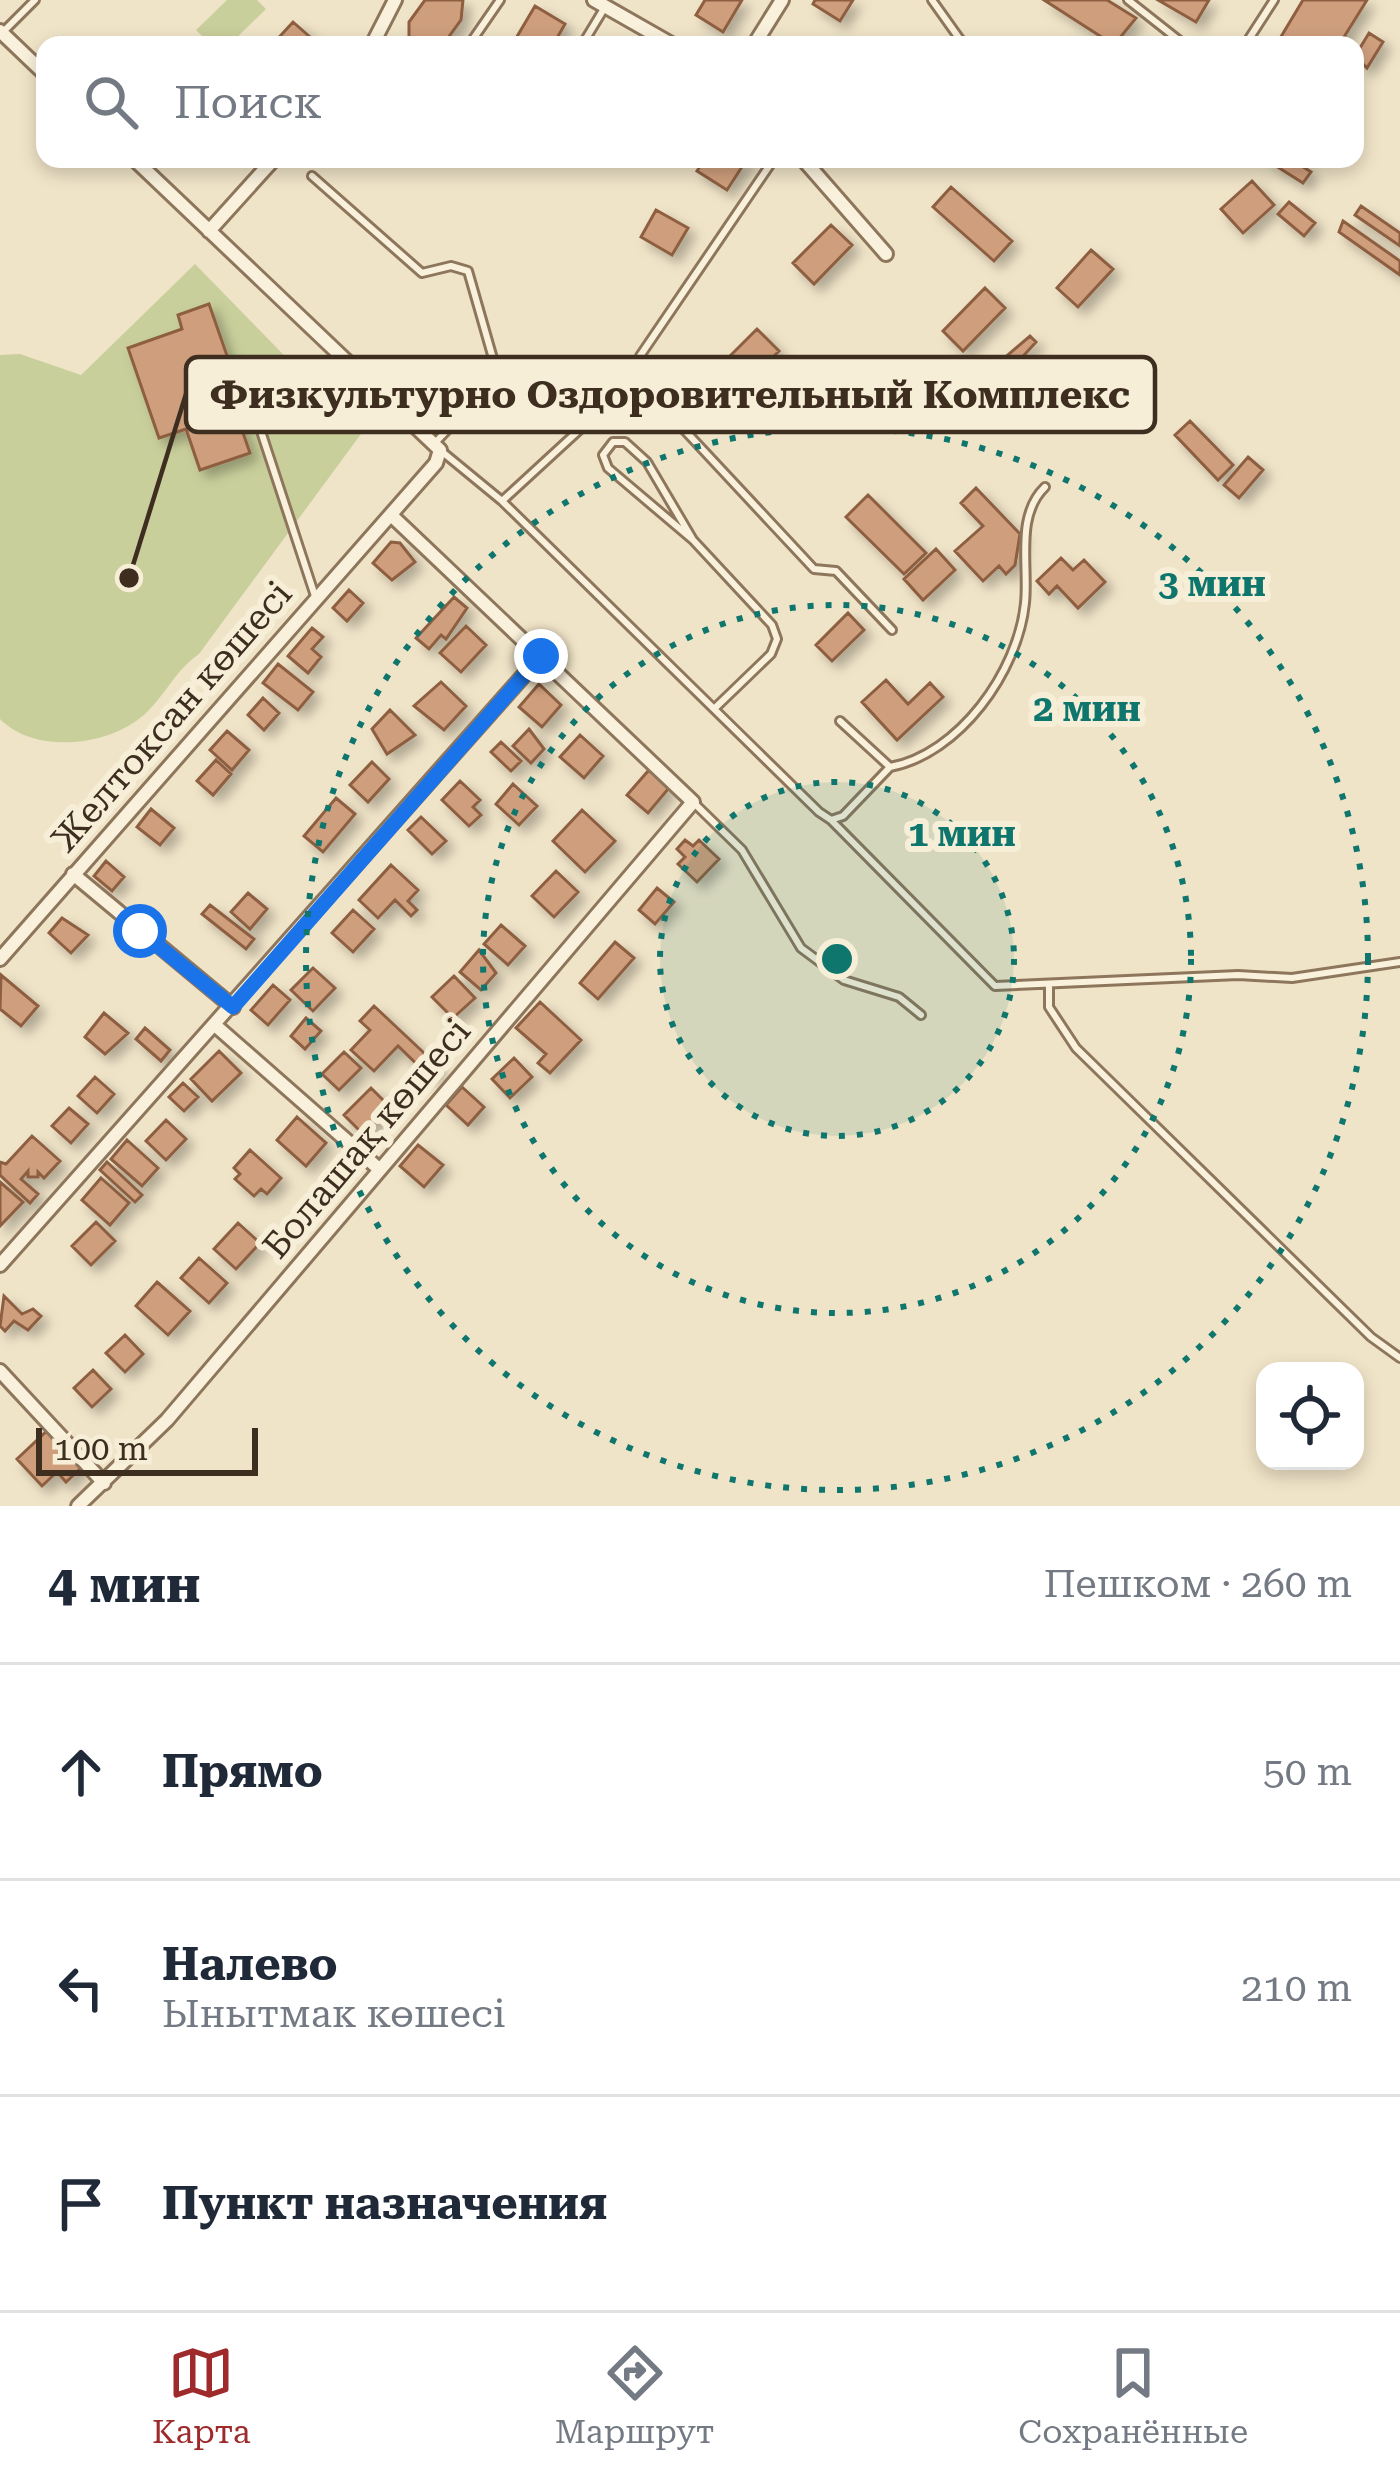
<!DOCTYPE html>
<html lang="ru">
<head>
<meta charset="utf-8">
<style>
	body { margin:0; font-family:"Roboto Serif",serif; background:#f6f6f7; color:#1f2937 }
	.controls { position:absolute; right:36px; bottom:36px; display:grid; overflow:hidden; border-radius:24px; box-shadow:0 6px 18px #0003 }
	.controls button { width:108px; height:108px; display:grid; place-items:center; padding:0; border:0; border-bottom:3px solid #e0e1e3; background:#fff; color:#1f2937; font:60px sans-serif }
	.scale { position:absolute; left:36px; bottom:30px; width:222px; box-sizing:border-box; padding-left:12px; border:6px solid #3d2e20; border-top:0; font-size:33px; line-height:42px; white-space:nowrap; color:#3d2e20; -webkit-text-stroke:9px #f7eed8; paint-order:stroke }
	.stop { position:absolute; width:36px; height:36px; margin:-27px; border:9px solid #1a73e8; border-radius:50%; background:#fff }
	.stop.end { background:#1a73e8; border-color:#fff; box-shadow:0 3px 12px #0008 }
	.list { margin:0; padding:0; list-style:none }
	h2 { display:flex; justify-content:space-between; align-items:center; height:156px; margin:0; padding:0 48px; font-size:51px }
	h2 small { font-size:39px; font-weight:400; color:#747a83 }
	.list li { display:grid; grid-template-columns:78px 1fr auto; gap:36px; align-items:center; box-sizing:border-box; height:216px; padding:0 48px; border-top:3px solid #e0e1e3 }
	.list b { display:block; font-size:45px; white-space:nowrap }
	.list p { margin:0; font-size:39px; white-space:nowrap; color:#747a83 }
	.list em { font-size:39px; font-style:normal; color:#747a83 }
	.icon { flex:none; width:66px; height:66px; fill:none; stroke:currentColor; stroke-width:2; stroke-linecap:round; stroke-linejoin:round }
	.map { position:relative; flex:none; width:1400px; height:1506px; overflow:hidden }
	.search { position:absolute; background:#fff; box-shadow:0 6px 18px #0003; left:36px; right:36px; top:36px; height:132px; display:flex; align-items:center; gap:30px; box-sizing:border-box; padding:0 42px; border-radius:24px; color:#747a83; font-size:45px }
	.sheet { height:804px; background:#fff }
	nav { display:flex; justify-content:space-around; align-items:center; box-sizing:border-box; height:168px; border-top:3px solid #e0e1e3; background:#fff; font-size:33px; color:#747a83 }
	nav a { display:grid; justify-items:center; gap:6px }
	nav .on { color:#9e2a2b }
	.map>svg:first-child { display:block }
</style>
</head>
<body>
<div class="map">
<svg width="1400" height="1506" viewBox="0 0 1400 1506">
	<defs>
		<filter id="shadow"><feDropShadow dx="7" dy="7" stdDeviation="6" flood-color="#0004"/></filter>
	</defs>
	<rect width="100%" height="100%" fill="#f0e4c8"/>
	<!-- green -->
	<path fill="#c9cf9b" d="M 227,0 L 257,0 L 266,9 L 229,45 L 211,45 L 196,30 Z
		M 195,264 L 361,434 L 199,654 C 175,671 168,691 148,711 C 113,747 35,755 0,719 L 0,355 L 20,354 L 81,375 Z"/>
	<!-- building -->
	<path fill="#cf9f7d" stroke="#8d5f41" stroke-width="3" filter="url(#shadow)" d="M 425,0 L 463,0 L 461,20 L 443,45 L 409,40 L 409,22 Z
		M 705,0 L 742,0 L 723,32 L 696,15 Z
		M 815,0 L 853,0 L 840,21 L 813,4 Z
		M 1044,0 L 1107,0 L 1136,18 L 1114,45 Z
		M 1158,0 L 1209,0 L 1196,22 Z
		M 1303,0 L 1367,0 L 1339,45 L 1276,45 Z
		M 535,6 L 565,24 L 553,45 L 512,45 Z
		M 293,22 L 319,45 L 272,45 Z
		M 1369,33 L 1383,42 L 1367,68 L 1355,56 Z
		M 705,159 L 747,159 L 727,190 L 697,171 Z
		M 1265,159 L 1291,159 L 1311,172 L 1303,183 Z
		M 1252,181 L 1274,205 L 1243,233 L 1221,209 Z
		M 951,187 L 1012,241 L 994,261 L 933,207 Z
		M 1289,202 L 1315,223 L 1304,236 L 1278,214 Z
		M 1361,206 L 1400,233 L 1400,246 L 1355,215 Z
		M 656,210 L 688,228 L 672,255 L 641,237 Z
		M 1343,221 L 1400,261 L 1400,275 L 1339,232 Z
		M 831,225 L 852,245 L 814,284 L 793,263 Z
		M 1091,250 L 1113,269 L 1078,307 L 1057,288 Z
		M 985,288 L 1005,308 L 963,351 L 943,331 Z
		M 209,304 L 233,373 L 243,370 L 255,402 L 236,413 L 250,453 L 200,470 L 186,429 L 159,438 L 128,348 L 182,329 L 178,315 Z
		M 757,329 L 779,351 L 729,401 L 707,379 Z
		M 1030,336 L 1036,342 L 1006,375 L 996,365 Z
		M 1190,421 L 1233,465 L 1218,480 L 1175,435 Z
		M 1248,457 L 1263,470 L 1239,498 L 1224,485 Z
		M 976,488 L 1020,534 L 1015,565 L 1006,574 L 999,566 L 983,581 L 955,551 L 983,526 L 961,503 Z
		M 868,495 L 926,553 L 904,574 L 846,517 Z
		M 391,542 L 400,543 L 415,562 L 392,580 L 373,563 Z
		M 936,549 L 955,570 L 923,600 L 904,579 Z
		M 1061,558 L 1073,570 L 1084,560 L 1105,582 L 1078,608 L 1057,586 L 1049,594 L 1037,581 Z
		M 349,590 L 363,603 L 347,621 L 333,608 Z
		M 454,597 L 467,608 L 446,639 L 441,635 L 429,649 L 416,638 Z
		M 848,613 L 864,630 L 832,661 L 816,645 Z
		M 466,626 L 486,645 L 461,672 L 440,653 Z
		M 312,628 L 323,637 L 312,649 L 321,657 L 308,673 L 288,656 Z
		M 278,664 L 313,692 L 298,710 L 263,683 Z
		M 886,680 L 908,704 L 930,683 L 943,697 L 897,740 L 862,702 Z
		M 441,682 L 466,706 L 444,730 L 414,706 Z
		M 539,684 L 561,705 L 542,727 L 519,707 Z
		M 263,698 L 279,713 L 264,730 L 248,715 Z
		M 390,710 L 415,735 L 387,754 L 372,729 Z
		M 529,729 L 544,749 L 531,763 L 513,746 Z
		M 227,731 L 249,750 L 232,770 L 210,750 Z
		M 580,735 L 603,756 L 584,778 L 560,757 Z
		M 501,742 L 521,761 L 511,771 L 491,752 Z
		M 216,760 L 231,774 L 213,795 L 197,781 Z
		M 372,762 L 389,779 L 368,802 L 350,785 Z
		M 649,770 L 669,788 L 648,813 L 627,795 Z
		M 460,781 L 480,800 L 473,807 L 481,815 L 469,826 L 442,800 Z
		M 513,784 L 537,806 L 519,825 L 496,804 Z
		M 336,798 L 355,814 L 323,852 L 304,836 Z
		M 151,809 L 174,828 L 160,845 L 137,827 Z
		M 582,810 L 615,841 L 585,872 L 553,841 Z
		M 421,817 L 446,841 L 432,854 L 408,830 Z
		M 685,840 L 693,846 L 699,840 L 719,859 L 697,882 L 678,864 L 685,857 L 677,849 Z
		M 106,861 L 124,877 L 112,891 L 94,876 Z
		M 391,865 L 418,890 L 408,901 L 417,910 L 411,916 L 395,900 L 378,918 L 359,900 Z
		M 556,871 L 578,892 L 554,917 L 532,896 Z
		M 657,888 L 674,902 L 655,924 L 639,910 Z
		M 248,893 L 267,909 L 250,929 L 231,912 Z
		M 210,905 L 254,939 L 246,949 L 202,914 Z
		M 353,910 L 374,929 L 353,952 L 332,933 Z
		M 62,918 L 88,935 L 71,953 L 49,933 Z
		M 501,925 L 525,946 L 508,965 L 484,944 Z
		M 615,942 L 634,958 L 598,999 L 580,983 Z
		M 479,950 L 496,973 L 481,990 L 460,972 Z
		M 313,968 L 335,988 L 313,1011 L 291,990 Z
		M 1,975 L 38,1006 L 21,1026 L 0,1009 Z
		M 454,976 L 475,998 L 453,1018 L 432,997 Z
		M 273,985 L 290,1000 L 268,1025 L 251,1010 Z
		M 540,1002 L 581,1040 L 550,1073 L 538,1063 L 546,1054 L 516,1028 Z
		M 374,1006 L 439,1067 L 430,1077 L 398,1046 L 374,1071 L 351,1050 L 370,1030 L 360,1021 Z
		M 104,1013 L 128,1033 L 105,1054 L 85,1037 Z
		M 306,1018 L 321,1031 L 305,1049 L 291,1036 Z
		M 145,1028 L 170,1050 L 161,1061 L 136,1039 Z
		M 219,1051 L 241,1073 L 212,1101 L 191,1079 Z
		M 344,1052 L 361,1068 L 339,1090 L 322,1074 Z
		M 514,1058 L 532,1077 L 510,1098 L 492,1079 Z
		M 95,1077 L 114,1094 L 97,1113 L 78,1096 Z
		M 183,1083 L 198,1097 L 184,1111 L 169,1097 Z
		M 462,1087 L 484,1107 L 468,1125 L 446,1105 Z
		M 371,1088 L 390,1107 L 363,1134 L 344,1115 Z
		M 69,1108 L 88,1124 L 71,1143 L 52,1126 Z
		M 297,1117 L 326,1143 L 306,1166 L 277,1140 Z
		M 166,1120 L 186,1139 L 166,1160 L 146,1141 Z
		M 32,1136 L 60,1161 L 44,1178 L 38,1172 L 38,1177 L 28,1177 L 28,1171 L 21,1179 L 38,1194 L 30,1203 L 0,1175 L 0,1162 L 6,1164 Z
		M 127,1140 L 158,1168 L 142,1186 L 111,1159 Z
		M 418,1145 L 443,1165 L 424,1187 L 400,1166 Z
		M 250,1150 L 281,1178 L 267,1194 L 261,1189 L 254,1196 L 235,1179 L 240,1174 L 234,1168 Z
		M 107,1162 L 142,1195 L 135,1202 L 100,1170 Z
		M 101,1178 L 129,1203 L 110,1225 L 82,1200 Z
		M 0,1182 L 23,1202 L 0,1226 Z
		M 96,1222 L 115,1241 L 91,1265 L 72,1246 Z
		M 238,1223 L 260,1243 L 236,1269 L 214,1249 Z
		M 199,1258 L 227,1283 L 209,1303 L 181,1278 Z
		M 157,1282 L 190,1311 L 168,1335 L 136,1306 Z
		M 4,1296 L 22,1314 L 33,1309 L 41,1316 L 28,1330 L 14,1321 L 5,1331 L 0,1326 Z
		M 125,1335 L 143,1354 L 125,1372 L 106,1353 Z
		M 93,1370 L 111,1389 L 92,1407 L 74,1388 Z
		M 50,1428 L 84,1465 L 66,1482 L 57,1472 L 42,1486 L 17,1459 Z"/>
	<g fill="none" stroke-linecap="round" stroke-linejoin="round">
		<defs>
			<path id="service" d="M 932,0 L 964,45
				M 1128,0 L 1185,45
				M 4,31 L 35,0
				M 469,45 L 500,0
				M 582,45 L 605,7
				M 1245,45 L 1274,0
				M 774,159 L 640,356 L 639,375 L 648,391 L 814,569 L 836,571 L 892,630
				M 312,176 L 422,273 L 451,266 L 468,271 L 498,376 L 434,444
				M 498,376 L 556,375
				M 440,450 L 502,501 L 819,812 L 831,820 L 843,816 L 890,767
				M 502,501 L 639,375
				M 693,540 L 647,462 L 625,442 L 613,442 L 603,455 L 608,468 L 693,540 L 772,625 L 777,639 L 771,654 L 714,709
				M 315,596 L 254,410 L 344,363
				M 840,721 L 890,767 C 959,754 1018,672 1025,603 C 1029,565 1015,516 1045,487
				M 694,803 L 742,850 L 801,948 L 844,980 L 899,997 L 921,1015
				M 831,820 L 995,986 L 1238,975 L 1292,978 L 1400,962
				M 1049,984 L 1049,1007 L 1076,1048 L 1371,1337 L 1400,1358"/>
			<path id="minor" d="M 594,0 L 673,45
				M 0,31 L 45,74
				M 372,45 L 395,0
				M 754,45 L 782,0
				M 803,159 L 886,254
				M 209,231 L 274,159
				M 73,874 L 233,1007
				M 0,959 L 436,463 L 440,450 L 134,159
				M 216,1026 L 379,1169
				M 0,1265 L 541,656
				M 0,1371 L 104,1483
				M 78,1506 L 167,1420 L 693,802 L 391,515"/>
		</defs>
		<!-- service casing -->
		<use href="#service" stroke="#8d765c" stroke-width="12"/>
		<!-- minor casing -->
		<use href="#minor" stroke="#8d765c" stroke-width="18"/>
		<!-- service -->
		<use href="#service" stroke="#faf1dc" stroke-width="6"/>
		<!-- minor -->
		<use href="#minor" stroke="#faf1dc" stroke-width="12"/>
	</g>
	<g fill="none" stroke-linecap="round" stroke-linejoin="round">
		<!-- route -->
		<path stroke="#1a73e8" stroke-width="15" d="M 140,931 L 233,1007 L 541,656"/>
	</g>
	<!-- distance rings -->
	<circle cx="837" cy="959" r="177" fill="#0f766e" fill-opacity=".12"/>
	<g fill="none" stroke="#0f766e" stroke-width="6" stroke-dasharray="6 12">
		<circle cx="837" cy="959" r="177"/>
		<circle cx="837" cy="959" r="354"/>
		<circle cx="837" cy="959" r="531"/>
	</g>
	<g text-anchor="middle" stroke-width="12" stroke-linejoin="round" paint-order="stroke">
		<!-- street labels -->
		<g font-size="36" fill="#3d2e20" stroke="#f7eed8">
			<text transform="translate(171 716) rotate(-49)" y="13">Желтоксан көшесі</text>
			<text transform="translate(366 1138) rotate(-50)" y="13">Болашақ көшесі</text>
		</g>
	</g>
	<circle cx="837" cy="959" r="18" fill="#0f766e" stroke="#f7eed8" stroke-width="6"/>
	<g font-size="36" text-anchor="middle" font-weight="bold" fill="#0f766e" stroke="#f7eed8" stroke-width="12" stroke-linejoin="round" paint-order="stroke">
		<text x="1212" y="596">3 мин</text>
		<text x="1087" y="721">2 мин</text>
		<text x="962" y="846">1 мин</text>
	</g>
	<!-- callouts -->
	<path fill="none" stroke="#3d2e20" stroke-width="4.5" d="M129 578L186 394"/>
	<circle fill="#3d2e20" stroke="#f7eed8" stroke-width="4.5" cx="129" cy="578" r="12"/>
	<rect fill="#f7eed8" stroke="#3d2e20" stroke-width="4.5" x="186" y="357" width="969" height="75" rx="12"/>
	<g font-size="39" text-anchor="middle" font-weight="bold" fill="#3d2e20">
		<text x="670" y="408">Физкультурно Оздоровительный Комплекс</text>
	</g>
</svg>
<div class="controls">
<button><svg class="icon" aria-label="locate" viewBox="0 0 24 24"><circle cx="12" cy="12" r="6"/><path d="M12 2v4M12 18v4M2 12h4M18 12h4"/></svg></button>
</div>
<div class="scale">100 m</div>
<div class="stop" style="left:140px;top:931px"></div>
<div class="stop end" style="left:541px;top:656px"></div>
<div class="search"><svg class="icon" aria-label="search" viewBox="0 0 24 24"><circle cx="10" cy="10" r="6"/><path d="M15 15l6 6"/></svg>Поиск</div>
</div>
<section class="sheet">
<h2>4 мин<small>Пешком · 260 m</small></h2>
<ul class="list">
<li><svg class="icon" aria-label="ahead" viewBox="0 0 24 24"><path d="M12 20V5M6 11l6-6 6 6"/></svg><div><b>Прямо</b></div><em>50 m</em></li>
<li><svg class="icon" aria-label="left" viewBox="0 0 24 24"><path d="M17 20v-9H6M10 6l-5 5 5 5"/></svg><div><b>Налево</b><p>Ынытмак көшесі</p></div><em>210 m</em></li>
<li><svg class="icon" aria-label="arrive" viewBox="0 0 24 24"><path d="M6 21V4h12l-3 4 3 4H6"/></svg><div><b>Пункт назначения</b></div></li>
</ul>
</section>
<nav>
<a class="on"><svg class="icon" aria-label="map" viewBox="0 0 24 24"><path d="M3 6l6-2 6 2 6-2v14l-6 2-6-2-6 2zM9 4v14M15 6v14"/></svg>Карта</a>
<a><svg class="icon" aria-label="directions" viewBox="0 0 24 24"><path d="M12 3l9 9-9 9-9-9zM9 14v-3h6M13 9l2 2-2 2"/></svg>Маршрут</a>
<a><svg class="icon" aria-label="saved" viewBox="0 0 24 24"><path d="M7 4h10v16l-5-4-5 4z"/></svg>Сохранённые</a>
</nav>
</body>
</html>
